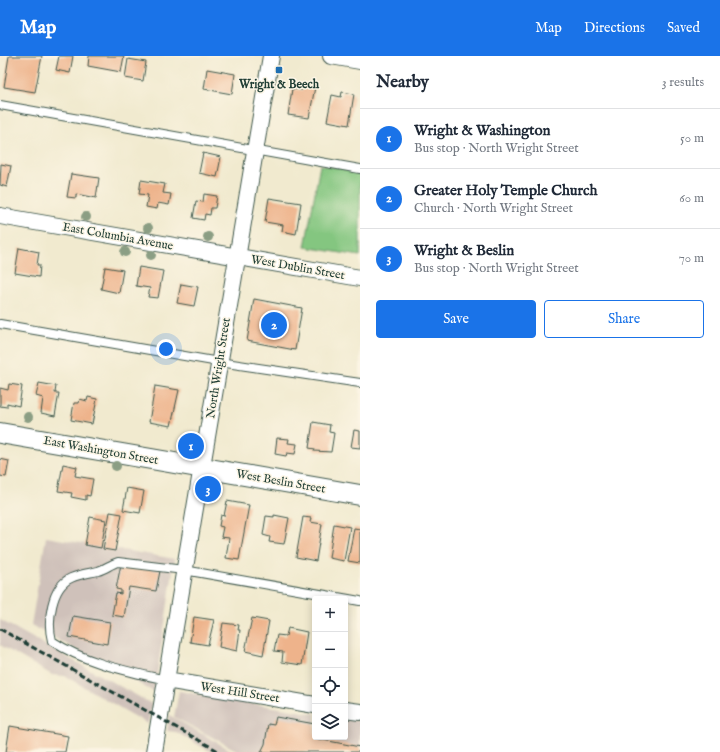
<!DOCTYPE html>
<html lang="en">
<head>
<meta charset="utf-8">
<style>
	body { margin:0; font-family:"IM FELL English",serif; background:#f6f6f7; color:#1f2937 }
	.controls { position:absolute; right:12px; bottom:12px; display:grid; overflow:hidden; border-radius:4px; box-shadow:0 2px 10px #0003 }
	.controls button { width:36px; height:36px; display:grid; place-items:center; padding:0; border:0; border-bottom:1px solid #e0e1e3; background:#fff; color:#1f2937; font:20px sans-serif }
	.you { position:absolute; left:166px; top:293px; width:14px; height:14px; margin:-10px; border:3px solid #fff; border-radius:50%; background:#1a73e8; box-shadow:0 0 0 6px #1a73e833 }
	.badge { display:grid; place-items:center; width:26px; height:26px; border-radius:50%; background:#1a73e8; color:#fff; font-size:13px; font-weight:700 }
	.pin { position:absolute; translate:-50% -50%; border:2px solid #fff; box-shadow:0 1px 4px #0006 }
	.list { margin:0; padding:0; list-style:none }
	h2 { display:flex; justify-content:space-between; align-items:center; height:52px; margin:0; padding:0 16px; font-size:17px }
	h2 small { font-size:13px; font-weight:400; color:#747a83 }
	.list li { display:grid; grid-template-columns:26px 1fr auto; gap:12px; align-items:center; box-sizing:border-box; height:60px; padding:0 16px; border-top:1px solid #e0e1e3 }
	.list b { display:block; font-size:15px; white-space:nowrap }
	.list p { margin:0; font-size:13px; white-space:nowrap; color:#747a83 }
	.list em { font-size:13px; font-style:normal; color:#747a83 }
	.actions { display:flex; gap:8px; padding:12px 16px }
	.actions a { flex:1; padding:9px 0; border:1px solid #1a73e8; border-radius:4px; text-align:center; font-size:14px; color:#1a73e8 }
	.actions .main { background:#1a73e8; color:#fff }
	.icon { flex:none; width:22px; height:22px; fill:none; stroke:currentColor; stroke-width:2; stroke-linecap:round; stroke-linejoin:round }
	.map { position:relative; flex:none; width:360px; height:696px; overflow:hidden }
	header { display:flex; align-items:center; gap:24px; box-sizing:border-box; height:56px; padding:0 20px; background:#1a73e8; color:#fff }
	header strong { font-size:19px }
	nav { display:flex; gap:22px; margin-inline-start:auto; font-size:14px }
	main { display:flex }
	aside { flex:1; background:#fff }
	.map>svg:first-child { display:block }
</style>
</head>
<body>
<header>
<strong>Map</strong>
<nav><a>Map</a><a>Directions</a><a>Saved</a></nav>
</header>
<main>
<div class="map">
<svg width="360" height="696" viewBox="0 0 360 696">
	<rect width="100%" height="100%" fill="#fcf5e5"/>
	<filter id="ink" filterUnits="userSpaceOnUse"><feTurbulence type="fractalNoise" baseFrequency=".025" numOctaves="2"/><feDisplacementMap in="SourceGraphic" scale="8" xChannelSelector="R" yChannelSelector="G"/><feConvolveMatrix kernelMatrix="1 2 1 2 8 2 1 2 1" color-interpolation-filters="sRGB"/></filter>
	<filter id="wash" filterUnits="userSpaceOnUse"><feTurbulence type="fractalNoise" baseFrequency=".012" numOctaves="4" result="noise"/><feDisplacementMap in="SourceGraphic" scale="16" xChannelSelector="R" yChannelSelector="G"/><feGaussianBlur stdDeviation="0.9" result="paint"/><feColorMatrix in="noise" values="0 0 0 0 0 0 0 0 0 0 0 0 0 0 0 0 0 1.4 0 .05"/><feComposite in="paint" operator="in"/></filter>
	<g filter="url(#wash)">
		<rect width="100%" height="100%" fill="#f1eacf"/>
		<!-- industrial -->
		<path fill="#cfc1ba" d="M 46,481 L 175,503 L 154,636 L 31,569 Z
			M 0,564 L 152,648 L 148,668 L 65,620 L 52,619 L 0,589 Z
			M 179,635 L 315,658 L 315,681 L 345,681 L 345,663 L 360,665 L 360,696 L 240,696 L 174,661 Z
			M 169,659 L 234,696 L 211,696 L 176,676 L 167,675 Z"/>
		<!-- green -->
		<path fill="#84c680" stroke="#52825a" d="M 320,109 L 360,115 L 360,200 L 305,191 Z"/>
		<g id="blocks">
			<!-- building -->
			<path fill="#eeb38b" d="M 9,0 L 42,0 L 35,36 L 4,31 Z
				M 59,0 L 73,0 L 70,17 L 56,14 Z
				M 89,0 L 124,0 L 121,16 L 88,10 Z
				M 128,3 L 146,6 L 143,25 L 125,22 Z
				M 207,13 L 235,18 L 232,38 L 204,33 Z
				M 303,29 L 315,31 L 309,62 L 288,59 L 292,33 L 302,34 Z
				M 342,36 L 354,38 L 349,69 L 327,65 L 332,39 L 341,41 Z
				M 203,97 L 221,101 L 217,121 L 199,117 Z
				M 1,108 L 11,110 L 7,131 L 0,129 Z
				M 71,118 L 99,122 L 96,142 L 76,138 L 76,142 L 67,141 Z
				M 141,124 L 165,128 L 163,137 L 171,138 L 169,149 L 158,147 L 157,153 L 146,151 L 148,139 L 139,138 Z
				M 204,138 L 217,140 L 215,152 L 211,152 L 210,159 L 205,158 L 204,164 L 193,162 L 196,145 L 203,146 Z
				M 269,142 L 301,147 L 296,178 L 282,175 L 283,169 L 265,166 Z
				M 19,192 L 39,196 L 37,209 L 40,209 L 39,221 L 15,217 Z
				M 105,211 L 123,214 L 119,237 L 101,233 Z
				M 139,211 L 163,215 L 158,242 L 148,241 L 150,232 L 136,230 Z
				M 181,228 L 198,231 L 194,250 L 177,247 Z
				M 254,243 L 302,252 L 295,294 L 247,285 Z
				M 39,327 L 56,330 L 55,337 L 59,337 L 55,360 L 41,357 L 43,342 L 36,340 Z
				M 9,328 L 22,330 L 19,350 L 7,347 L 7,351 L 0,350 L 0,332 L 8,334 Z
				M 155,330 L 179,334 L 171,370 L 149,366 Z
				M 88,341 L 97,343 L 92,368 L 71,364 L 74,347 L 79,347 L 80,343 L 87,345 Z
				M 313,366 L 330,369 L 329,376 L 334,377 L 331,396 L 314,395 L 315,393 L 309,392 Z
				M 354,374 L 360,375 L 360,392 L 351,391 Z
				M 277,382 L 289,383 L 288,387 L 297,388 L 295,398 L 287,397 L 286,400 L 275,398 Z
				M 0,403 L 9,405 L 6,421 L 0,420 Z
				M 63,408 L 77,411 L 75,420 L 93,423 L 90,440 L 86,439 L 86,444 L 71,441 L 72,437 L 58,435 Z
				M 127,432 L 144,435 L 140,457 L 123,454 Z
				M 227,445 L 249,449 L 239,504 L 226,502 L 229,482 L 221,481 L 223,471 L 219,470 L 221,459 L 224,460 Z
				M 110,456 L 122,458 L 115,495 L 103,493 Z
				M 274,459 L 289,462 L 284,488 L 269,486 L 270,481 L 263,479 L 266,460 L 274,461 Z
				M 90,461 L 106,464 L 101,492 L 85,489 Z
				M 303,461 L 311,462 L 310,466 L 322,468 L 316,505 L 296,501 Z
				M 334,468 L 350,471 L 344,505 L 329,502 Z
				M 354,472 L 360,473 L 360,507 L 348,505 Z
				M 121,508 L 160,515 L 156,535 L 129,531 L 124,561 L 112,559 L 116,537 L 121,538 L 121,534 L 116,533 Z
				M 73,560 L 110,566 L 107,588 L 69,581 Z
				M 194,561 L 214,564 L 208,589 L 190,586 Z
				M 252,562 L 269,565 L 263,599 L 245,595 Z
				M 223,567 L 239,569 L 238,574 L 240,574 L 237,595 L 219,591 Z
				M 288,572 L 307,576 L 302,609 L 282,606 L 283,596 L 274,595 L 277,579 L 286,580 Z
				M 276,661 L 315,668 L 315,681 L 318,681 L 318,683 L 360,691 L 360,696 L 261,696 L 265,688 L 268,668 L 274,669 Z
				M 10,670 L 68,680 L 65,696 L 6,696 Z"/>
		</g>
	</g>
	<g filter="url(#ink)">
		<use href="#blocks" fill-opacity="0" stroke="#3e574b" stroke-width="1"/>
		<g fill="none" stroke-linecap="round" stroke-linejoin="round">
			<defs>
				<path id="service" d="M 0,49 L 360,113
					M 0,268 L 219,306 L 360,327
					M 166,624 C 127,615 85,607 52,585 C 47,566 51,531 71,522 C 80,518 90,517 98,515 C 105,513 111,508 118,506 L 184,514 L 360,545"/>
				<path id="minor" d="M 331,0 L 360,5
					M 0,160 L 360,222
					M 166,624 L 315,649
					M 345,654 L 360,656
					M 154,696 L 271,0"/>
				<path id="tertiary" d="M 0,377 L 360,439"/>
			</defs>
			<!-- service casing -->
			<use href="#service" stroke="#3e574b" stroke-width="10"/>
			<!-- minor casing -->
			<use href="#minor" stroke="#3e574b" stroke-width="18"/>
			<!-- tertiary casing -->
			<use href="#tertiary" stroke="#3e574b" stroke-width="22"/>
			<!-- service -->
			<use href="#service" stroke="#fff" stroke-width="8"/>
			<!-- minor -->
			<use href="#minor" stroke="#fff" stroke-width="16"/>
			<!-- tertiary -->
			<use href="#tertiary" stroke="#fff" stroke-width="20"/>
			<!-- rail -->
			<path stroke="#1f3d34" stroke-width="3" stroke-dasharray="6 3" stroke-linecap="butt" d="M 0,573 L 220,696"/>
		</g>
		<!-- trees -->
		<g fill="#8b9e84">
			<circle cx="86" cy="161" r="5"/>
			<circle cx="148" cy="172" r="5"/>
			<circle cx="208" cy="181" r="5"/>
			<circle cx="125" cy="196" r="5"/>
			<circle cx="151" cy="199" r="5"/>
			<circle cx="28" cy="361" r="5"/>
			<circle cx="116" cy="410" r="5"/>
		</g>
	</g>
	<!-- markers -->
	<rect fill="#1f6fb2" stroke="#fcf5e5" stroke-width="1.5" x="275" y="10" width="8" height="8" rx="2"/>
	<g text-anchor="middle" stroke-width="3" stroke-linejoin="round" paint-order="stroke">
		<!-- poi labels -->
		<g font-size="12" font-weight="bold" fill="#1f3d34" stroke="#fcf5e5">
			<text x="279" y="32">Wright &amp; Beech</text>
		</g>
		<!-- street labels -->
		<g font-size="12" fill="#1f3d34" stroke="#fcf5e5">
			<text transform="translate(118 180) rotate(10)" y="4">East Columbia Avenue</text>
			<text transform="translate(298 211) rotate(10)" y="4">West Dublin Street</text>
			<text transform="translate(218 312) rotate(-81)" y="4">North Wright Street</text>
			<text transform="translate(101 394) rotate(10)" y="4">East Washington Street</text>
			<text transform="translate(281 425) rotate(10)" y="4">West Beslin Street</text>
			<text transform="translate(240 636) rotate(9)" y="4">West Hill Street</text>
		</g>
	</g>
</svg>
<div class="controls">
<button>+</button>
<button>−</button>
<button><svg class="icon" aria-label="locate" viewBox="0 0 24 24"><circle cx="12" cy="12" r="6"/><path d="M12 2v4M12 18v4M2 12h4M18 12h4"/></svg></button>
<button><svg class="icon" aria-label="layers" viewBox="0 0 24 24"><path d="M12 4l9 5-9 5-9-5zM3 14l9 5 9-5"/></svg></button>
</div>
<div class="you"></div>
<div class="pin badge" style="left:191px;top:390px">1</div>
<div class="pin badge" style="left:274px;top:269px">2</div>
<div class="pin badge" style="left:208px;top:433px">3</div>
</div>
<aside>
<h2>Nearby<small>3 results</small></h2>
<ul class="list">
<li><span class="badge">1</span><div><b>Wright &amp; Washington</b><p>Bus stop · North Wright Street</p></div><em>50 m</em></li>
<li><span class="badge">2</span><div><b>Greater Holy Temple Church</b><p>Church · North Wright Street</p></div><em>60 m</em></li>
<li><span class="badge">3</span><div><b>Wright &amp; Beslin</b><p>Bus stop · North Wright Street</p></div><em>70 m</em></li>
</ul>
<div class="actions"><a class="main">Save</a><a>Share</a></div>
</aside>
</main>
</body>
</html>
